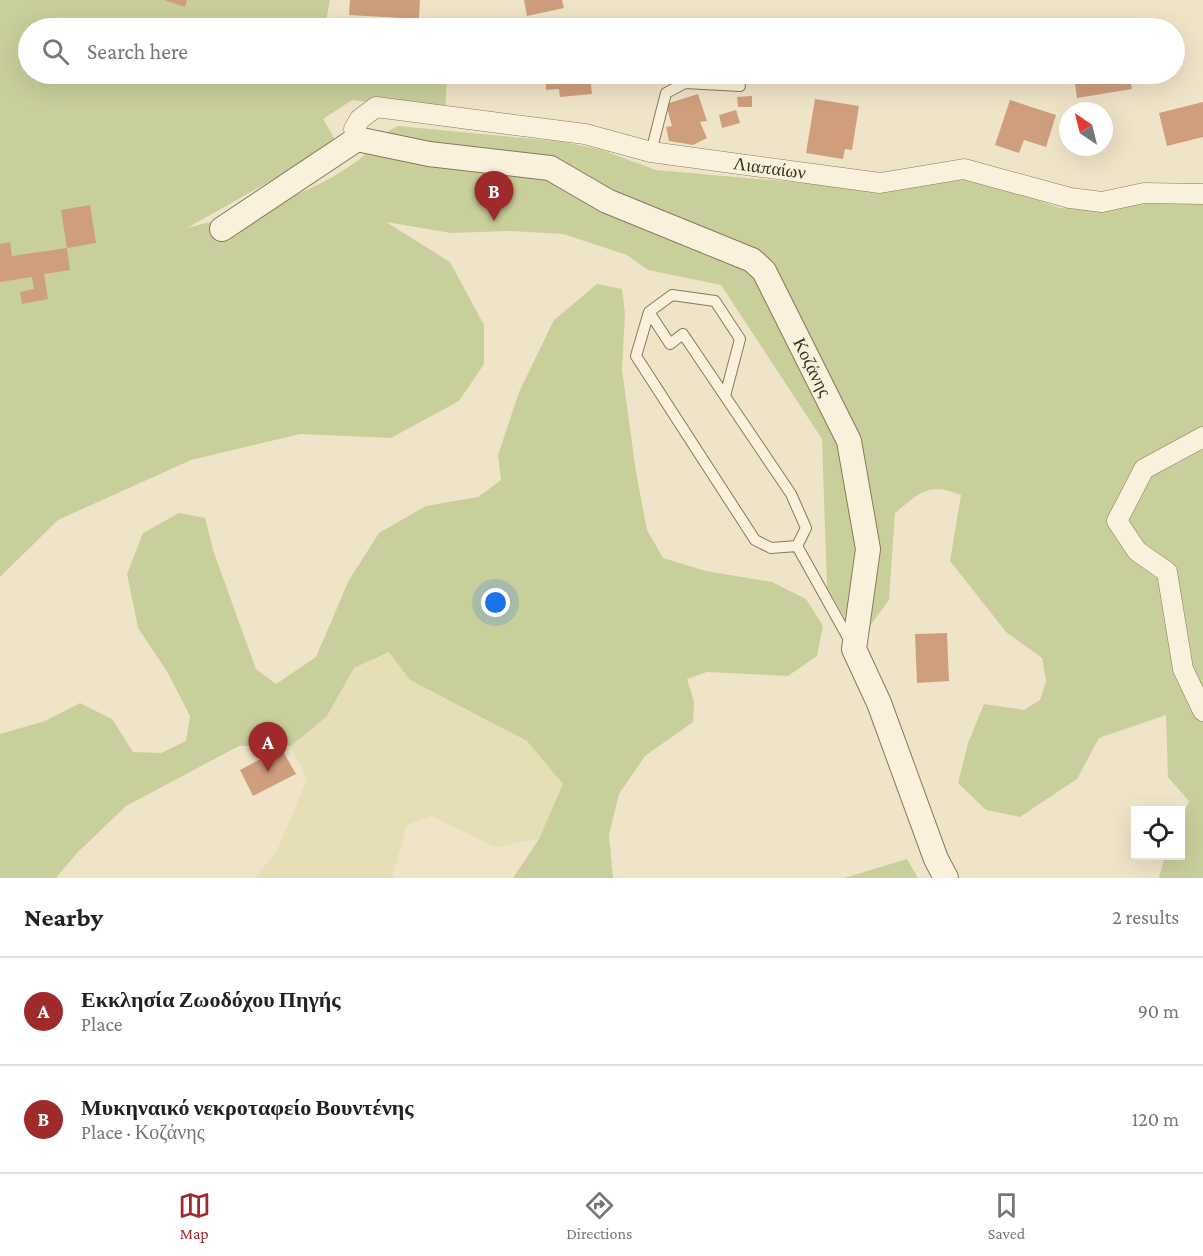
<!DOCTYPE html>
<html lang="en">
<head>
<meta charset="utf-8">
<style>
	body { margin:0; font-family:"Crimson Pro",serif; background:#f2f2f2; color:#222 }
	.controls { position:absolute; right:18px; bottom:18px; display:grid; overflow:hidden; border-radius:0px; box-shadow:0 6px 24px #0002 }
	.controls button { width:54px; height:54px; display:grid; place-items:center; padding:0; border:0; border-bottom:2px solid #e0e0e0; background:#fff; color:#222; font:30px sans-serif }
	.compass { position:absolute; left:1059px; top:102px; width:54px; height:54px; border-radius:50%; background:#fff; box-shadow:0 6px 24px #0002; rotate:325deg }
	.you { position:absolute; left:496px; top:603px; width:21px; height:21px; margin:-15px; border:4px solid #fff; border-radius:50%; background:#1a73e8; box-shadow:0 0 0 9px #1a73e833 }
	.badge { display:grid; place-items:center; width:39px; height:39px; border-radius:50%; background:#9e2a2b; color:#fff; font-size:20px; font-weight:700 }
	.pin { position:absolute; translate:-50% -50px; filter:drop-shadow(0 2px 3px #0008) }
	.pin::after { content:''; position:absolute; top:32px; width:21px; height:18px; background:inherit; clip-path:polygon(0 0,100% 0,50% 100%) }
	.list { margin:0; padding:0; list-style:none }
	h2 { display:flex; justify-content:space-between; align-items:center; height:78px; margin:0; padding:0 24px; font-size:26px }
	h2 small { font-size:20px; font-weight:400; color:#767676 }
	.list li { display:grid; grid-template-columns:39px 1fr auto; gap:18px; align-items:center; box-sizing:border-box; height:108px; padding:0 24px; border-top:2px solid #e0e0e0 }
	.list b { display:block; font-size:22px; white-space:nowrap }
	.list p { margin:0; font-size:20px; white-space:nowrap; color:#767676 }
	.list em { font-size:20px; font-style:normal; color:#767676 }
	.icon { flex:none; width:33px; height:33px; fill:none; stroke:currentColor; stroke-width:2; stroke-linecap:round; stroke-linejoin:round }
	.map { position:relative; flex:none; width:1203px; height:878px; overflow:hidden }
	.search { position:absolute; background:#fff; box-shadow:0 6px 24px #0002; left:18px; right:18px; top:18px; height:66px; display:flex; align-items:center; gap:15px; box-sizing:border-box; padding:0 21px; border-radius:33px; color:#767676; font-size:22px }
	.sheet { height:294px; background:#fff }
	nav { display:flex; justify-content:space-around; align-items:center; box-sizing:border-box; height:84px; border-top:2px solid #e0e0e0; background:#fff; font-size:16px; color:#767676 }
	nav a { display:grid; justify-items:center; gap:3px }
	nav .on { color:#9e2a2b }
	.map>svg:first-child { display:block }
</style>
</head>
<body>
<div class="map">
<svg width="1203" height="878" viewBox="0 0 1203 878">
	<rect width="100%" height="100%" fill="#f0e4c8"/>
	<!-- farmland -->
	<path fill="#e6deb5" d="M 390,652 L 410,680 L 527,741 L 564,784 L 539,839 L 496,847 L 431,816 L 407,825 L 392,878 L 254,878 L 276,853 L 307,779 L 291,746 L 327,716 L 354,668 Z"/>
	<!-- green -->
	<path fill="#c9cf9b" d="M 0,0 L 330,0 L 326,21 L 393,28 L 28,28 L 28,74 L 447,74 L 445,112 L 352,100 L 323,119 L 337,143 L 187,228 C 247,212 305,199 357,161 C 372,150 380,134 398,126 L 564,142 L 602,150 L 656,170 L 897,191 L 959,177 L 979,179 L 1060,208 L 1098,209 L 1135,202 L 1203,204 L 1203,878 L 1159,878 L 1165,856 L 1180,856 L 1181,819 L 1189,801 L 1168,777 L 1166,715 L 1099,738 L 1077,779 L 1020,817 L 986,810 L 958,783 L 968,743 L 984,704 L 1024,710 L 1040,700 L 1046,681 L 1042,658 L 1006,632 L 950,561 L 961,495 C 929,482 920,492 895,513 L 889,600 L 866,631 L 847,622 L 827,587 L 822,439 L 721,285 L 648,270 L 627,255 L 563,234 L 511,231 L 451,233 L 386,222 L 450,262 L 484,325 L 484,364 L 459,401 L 391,438 L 300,434 L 191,460 L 58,520 L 0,577 Z
		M 597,284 L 622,289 L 625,313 L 622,370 L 636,472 L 647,530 L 663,558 L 706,571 L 772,582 L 806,599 L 823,626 L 817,656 L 788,676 L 707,672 L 687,679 L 694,701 L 693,722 L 645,756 L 619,794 L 609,834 L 613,878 L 513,878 L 539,839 L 563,784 L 527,741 L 410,680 L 389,652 L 354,668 L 327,716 L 291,746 L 239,746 L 126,806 L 77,853 L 56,878 L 0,878 L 0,734 L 45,721 L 80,703 L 112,719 L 133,752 L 161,753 L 186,741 L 190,716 L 168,673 L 138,628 L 127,574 L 143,533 L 179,513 L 205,518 L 213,550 L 256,669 L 276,684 L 316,657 L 349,580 L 379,533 L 426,506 L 478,497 L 501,480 L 498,455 L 519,392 L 554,320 Z
		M 907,859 L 918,878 L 844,878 Z"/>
	<!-- building -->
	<path fill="#cf9f7d" d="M 164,0 L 187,0 L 185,7 Z
		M 350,0 L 420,0 L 419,19 L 349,15 Z
		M 524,0 L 562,0 L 564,8 L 527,16 Z
		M 218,74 L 246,74 L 246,78 Z
		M 545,74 L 590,74 L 592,94 L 560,97 L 559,89 L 546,90 Z
		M 1088,74 L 1129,74 L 1132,89 L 1077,98 L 1074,76 Z
		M 698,94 L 707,121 L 700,122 L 707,138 L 693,145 L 669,141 L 666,127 L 672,126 L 666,104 Z
		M 752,96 L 752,107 L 738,107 L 737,97 Z
		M 815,99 L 859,106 L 852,150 L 845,149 L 843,159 L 806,153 Z
		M 1010,100 L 1056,115 L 1046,147 L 1024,140 L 1019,153 L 995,145 Z
		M 1203,102 L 1203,137 L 1167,146 L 1159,113 Z
		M 736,110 L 740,123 L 722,128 L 719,115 Z
		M 90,205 L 96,243 L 67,248 L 61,210 Z
		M 10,242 L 12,256 L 67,248 L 70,270 L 44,274 L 48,299 L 22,304 L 20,292 L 34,289 L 32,277 L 0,282 L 0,244 Z
		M 947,633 L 949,681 L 917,683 L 915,634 Z
		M 281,748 L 296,774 L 253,796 L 240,770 Z"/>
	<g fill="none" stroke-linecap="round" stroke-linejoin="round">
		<defs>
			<path id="service" d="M 651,152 L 666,93 L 685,83 L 740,86
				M 649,312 L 672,295 L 715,301 L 740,339 L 725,396
				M 797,546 L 771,548 L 755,540 L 636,356 L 649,312 L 670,344 L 683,334 L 791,494 L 806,528 L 797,546 L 851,643"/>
			<g id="minor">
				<path id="s1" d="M 357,139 L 354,129 L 360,119 L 376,107 L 585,134 L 651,152 L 880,183 L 964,169 L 1070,198 L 1102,202 L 1144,193 L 1203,194"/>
				<path d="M 1203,437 L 1144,469 L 1117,521 L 1137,551 L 1167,572 L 1183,669 L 1203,711"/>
			</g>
			<g id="tertiary">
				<path id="s2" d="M 222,229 L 357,139 L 429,154 L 550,168 L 607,201 L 752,260 L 764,271 L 849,441 L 868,549 L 854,649 L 879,703 L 936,859 L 946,878"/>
			</g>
		</defs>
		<!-- service casing -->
		<use href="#service" stroke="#8d765c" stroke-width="12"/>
		<!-- minor casing -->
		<use href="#minor" stroke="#8d765c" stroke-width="21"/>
		<!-- tertiary casing -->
		<use href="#tertiary" stroke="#8d765c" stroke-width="26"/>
		<!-- service -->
		<use href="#service" stroke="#faf1dc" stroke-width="10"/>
		<!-- minor -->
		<use href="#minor" stroke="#faf1dc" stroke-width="20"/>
		<!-- tertiary -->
		<use href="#tertiary" stroke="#faf1dc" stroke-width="24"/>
	</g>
	<g text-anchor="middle" stroke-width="4.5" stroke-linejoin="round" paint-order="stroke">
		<!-- street labels -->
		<g font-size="18" fill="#3d2e20" stroke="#f7eed8">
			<text dy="6" stroke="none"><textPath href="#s1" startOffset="441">Λιαπαίων</textPath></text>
			<text dy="6" stroke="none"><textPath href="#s2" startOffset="704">Κοζάνης</textPath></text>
		</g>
	</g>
</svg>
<div class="controls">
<button><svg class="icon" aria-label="locate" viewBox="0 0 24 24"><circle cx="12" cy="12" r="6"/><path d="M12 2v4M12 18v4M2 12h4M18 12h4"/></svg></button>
</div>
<svg class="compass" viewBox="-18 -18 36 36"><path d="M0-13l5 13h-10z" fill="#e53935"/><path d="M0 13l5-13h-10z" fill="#767676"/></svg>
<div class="you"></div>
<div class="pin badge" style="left:268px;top:772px">A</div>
<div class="pin badge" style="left:494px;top:221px">B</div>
<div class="search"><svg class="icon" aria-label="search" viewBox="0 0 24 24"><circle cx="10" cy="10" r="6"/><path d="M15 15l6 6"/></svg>Search here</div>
</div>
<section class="sheet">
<h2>Nearby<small>2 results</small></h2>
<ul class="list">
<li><span class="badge">A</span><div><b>Εκκλησία Ζωοδόχου Πηγής</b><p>Place</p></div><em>90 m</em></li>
<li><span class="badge">B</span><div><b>Μυκηναικό νεκροταφείο Βουντένης</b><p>Place · Κοζάνης</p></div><em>120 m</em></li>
</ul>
</section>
<nav>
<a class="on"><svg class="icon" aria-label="map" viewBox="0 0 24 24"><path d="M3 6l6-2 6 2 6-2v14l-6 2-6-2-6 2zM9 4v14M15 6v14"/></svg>Map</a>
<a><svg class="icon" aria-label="directions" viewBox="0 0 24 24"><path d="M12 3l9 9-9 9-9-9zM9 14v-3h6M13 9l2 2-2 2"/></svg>Directions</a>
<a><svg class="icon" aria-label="saved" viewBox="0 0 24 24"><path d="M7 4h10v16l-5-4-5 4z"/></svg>Saved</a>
</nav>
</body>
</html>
